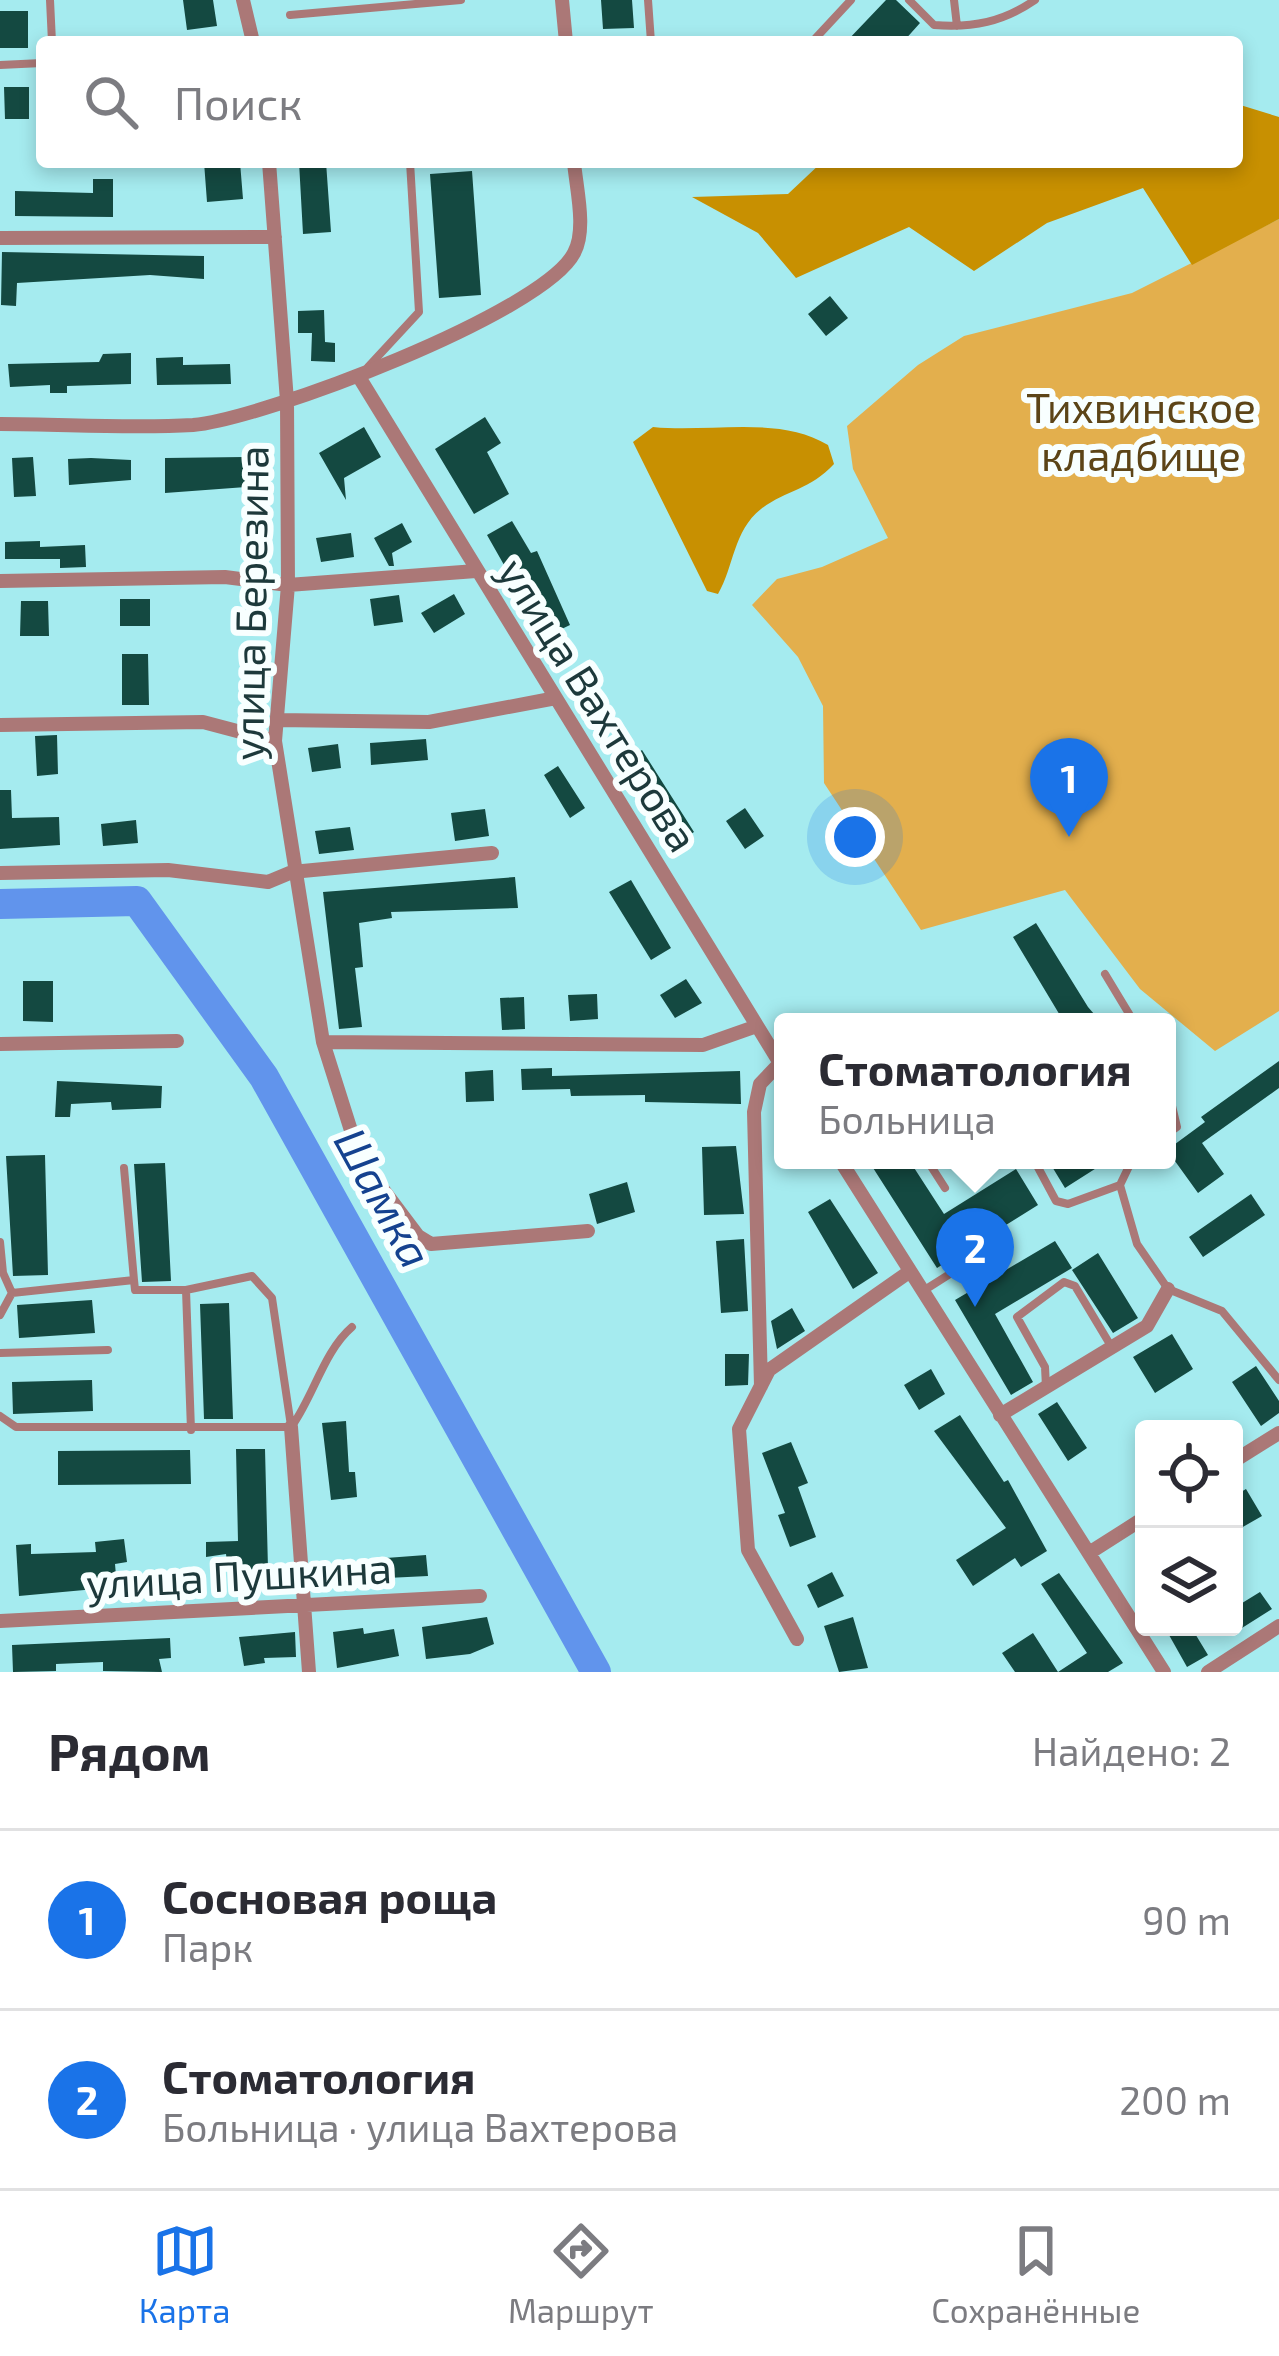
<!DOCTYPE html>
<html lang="ru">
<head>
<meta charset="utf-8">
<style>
	body { margin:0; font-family:"Exo 2",sans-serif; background:#f2f2f3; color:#2b2b33 }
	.controls { position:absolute; right:36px; bottom:36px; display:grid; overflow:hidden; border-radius:12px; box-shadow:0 6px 18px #0003 }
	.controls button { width:108px; height:108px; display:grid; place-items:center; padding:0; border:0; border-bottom:3px solid #e1e1e2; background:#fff; color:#2b2b33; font:60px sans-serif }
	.you { position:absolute; left:855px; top:837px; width:42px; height:42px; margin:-30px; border:9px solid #fff; border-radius:50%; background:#1a73e8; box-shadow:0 0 0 18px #1a73e833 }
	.badge { display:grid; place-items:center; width:78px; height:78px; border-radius:50%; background:#1a73e8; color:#fff; font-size:39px; font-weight:700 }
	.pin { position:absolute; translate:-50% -99px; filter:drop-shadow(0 3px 6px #0008) }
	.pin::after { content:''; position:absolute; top:63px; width:42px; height:36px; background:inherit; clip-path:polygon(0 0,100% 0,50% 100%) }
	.popup { position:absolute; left:774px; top:1013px; width:402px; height:156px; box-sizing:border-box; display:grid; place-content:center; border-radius:12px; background:#fff; filter:drop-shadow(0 3px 9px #0005); font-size:39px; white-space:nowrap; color:#7c7c81 }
	.popup b { font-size:45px; color:#2b2b33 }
	.popup::after { content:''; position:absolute; left:50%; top:100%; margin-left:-24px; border:24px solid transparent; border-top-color:#fff }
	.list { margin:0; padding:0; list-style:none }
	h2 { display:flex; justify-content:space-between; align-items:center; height:156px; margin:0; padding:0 48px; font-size:51px }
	h2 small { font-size:39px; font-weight:400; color:#7c7c81 }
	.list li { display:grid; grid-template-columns:78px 1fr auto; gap:36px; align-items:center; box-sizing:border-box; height:180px; padding:0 48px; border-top:3px solid #e1e1e2 }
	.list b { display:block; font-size:45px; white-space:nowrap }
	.list p { margin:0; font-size:39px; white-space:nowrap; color:#7c7c81 }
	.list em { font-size:39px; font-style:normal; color:#7c7c81 }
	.icon { flex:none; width:66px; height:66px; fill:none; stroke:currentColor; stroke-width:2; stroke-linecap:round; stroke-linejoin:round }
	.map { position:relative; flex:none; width:1279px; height:1672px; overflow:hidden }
	.search { position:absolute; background:#fff; box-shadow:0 6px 18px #0003; left:36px; right:36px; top:36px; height:132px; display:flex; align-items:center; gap:30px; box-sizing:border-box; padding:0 42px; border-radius:12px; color:#7c7c81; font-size:45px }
	.sheet { height:516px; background:#fff }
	nav { display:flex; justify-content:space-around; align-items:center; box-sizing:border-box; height:168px; border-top:3px solid #e1e1e2; background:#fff; font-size:33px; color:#7c7c81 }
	nav a { display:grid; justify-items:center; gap:6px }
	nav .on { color:#1a73e8 }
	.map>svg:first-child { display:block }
</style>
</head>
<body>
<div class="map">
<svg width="1279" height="1672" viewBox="0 0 1279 1672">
	<rect width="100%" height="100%" fill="#a5ebef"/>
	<!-- green -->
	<path fill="#e3af4d" d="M 1279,219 L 1279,1011 L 1215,1051 L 1140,989 L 1065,890 L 921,930 L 824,783 L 823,706 L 798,657 L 752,605 L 777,579 L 822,567 L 888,538 L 853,469 L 847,426 L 918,365 L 964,336 L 1132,293 Z"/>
	<!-- forest -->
	<path fill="#c89001" d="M 1237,104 L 1279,117 L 1279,219 L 1192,265 L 1143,188 L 1047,223 L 974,271 L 909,227 L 796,278 L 758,233 L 692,197 L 788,194 L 822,162 L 1237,162 Z
		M 653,427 C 710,433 778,415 828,445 L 834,464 C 810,490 786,490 761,509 C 733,531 734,567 718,594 L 707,591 L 633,442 Z"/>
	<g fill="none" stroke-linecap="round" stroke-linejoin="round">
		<!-- river -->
		<path stroke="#6194ec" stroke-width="30" d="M 0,904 L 137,901 L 264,1077 L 596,1672"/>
	</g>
	<!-- building -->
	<path fill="#144941" d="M 183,0 L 213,0 L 217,26 L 187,30 Z
		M 601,0 L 632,0 L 634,28 L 603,29 Z
		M 886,0 L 896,0 L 920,23 L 903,42 L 846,42 Z
		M 0,11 L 28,11 L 28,48 L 0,48 Z
		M 4,87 L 29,87 L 29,119 L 5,119 Z
		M 204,162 L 240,162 L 243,199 L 207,202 Z
		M 299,162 L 326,162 L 331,232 L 303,234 Z
		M 472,171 L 481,295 L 439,298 L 430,174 Z
		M 93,179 L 113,179 L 113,217 L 15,216 L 15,191 L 93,193 Z
		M 2,252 L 204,256 L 204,279 L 150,275 L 17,283 L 16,306 L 1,305 Z
		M 830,296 L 848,318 L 826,336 L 808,314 Z
		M 324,310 L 325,342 L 335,343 L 335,362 L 311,361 L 312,333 L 298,333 L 298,311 Z
		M 131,353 L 131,384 L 67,386 L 67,393 L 50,393 L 50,385 L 10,387 L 8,364 L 99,362 L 103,354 Z
		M 183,357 L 183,365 L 230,364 L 231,384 L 157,385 L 156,358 Z
		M 485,417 L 501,443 L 487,452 L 509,494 L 474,514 L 435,449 Z
		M 364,427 L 381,457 L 344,478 L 346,500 L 319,453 Z
		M 33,457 L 36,496 L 14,497 L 12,458 Z
		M 244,457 L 246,487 L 165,493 L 165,458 Z
		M 91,458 L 131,460 L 131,480 L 69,485 L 68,459 Z
		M 512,521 L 531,553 L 537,551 L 570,625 L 545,637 L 487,535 Z
		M 402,523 L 412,542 L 392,553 L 394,566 L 389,566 L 374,538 Z
		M 351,533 L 354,557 L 321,562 L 316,538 Z
		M 40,541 L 40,547 L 85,545 L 86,567 L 60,568 L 60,559 L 5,559 L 5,542 Z
		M 454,594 L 465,614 L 434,633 L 421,613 Z
		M 399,595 L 403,622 L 374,626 L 370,599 Z
		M 120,599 L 150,599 L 150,626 L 120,626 Z
		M 21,601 L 48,601 L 49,636 L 20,636 Z
		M 122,654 L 148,654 L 149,705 L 122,705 Z
		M 57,735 L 58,774 L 37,776 L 35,736 Z
		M 426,739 L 428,760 L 371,765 L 370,743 Z
		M 338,744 L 341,768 L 312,772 L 308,748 Z
		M 642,750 L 694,832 L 671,847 L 656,824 L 662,819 L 625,761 Z
		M 558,766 L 585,808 L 570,818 L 544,775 Z
		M 0,790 L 11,790 L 12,818 L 59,817 L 60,845 L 0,849 Z
		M 745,808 L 764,836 L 745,849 L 726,821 Z
		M 485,809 L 489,836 L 455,841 L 451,813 Z
		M 136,820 L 138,843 L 103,846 L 101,824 Z
		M 350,827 L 354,850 L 319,854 L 315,831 Z
		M 515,877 L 518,908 L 391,912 L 392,918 L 359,923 L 363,967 L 355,968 L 362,1027 L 339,1029 L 323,892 Z
		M 631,880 L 671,948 L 651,960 L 609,892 Z
		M 1036,923 L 1088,1007 L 1101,1022 L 1064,1022 L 1013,937 Z
		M 686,979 L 702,1003 L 675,1018 L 660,995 Z
		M 23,981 L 53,981 L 53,1022 L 23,1021 Z
		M 597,994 L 598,1019 L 570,1021 L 568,995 Z
		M 524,997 L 525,1029 L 502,1030 L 500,998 Z
		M 1279,1061 L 1279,1088 L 1202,1143 L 1224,1174 L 1198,1193 L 1167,1150 L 1205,1122 L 1201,1117 Z
		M 552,1068 L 552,1076 L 740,1071 L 741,1104 L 645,1102 L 645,1095 L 571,1096 L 570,1089 L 522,1090 L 521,1069 Z
		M 493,1070 L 494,1101 L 466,1102 L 465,1072 Z
		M 57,1081 L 162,1086 L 161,1108 L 112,1110 L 111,1102 L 71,1104 L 70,1117 L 55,1117 Z
		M 736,1146 L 744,1214 L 704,1215 L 702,1147 Z
		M 45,1155 L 48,1275 L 13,1276 L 6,1156 Z
		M 868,1160 L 909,1160 L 944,1214 L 1016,1169 L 1038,1205 L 937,1268 Z
		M 1048,1160 L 1109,1160 L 1065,1188 Z
		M 165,1163 L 171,1281 L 142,1282 L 134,1164 Z
		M 627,1182 L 635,1212 L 597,1224 L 589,1194 Z
		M 1251,1194 L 1265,1215 L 1203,1257 L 1189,1237 Z
		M 830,1199 L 878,1273 L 853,1289 L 808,1212 Z
		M 744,1239 L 748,1311 L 721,1313 L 716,1241 Z
		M 1055,1241 L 1072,1268 L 995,1314 L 1033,1382 L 1011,1395 L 955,1300 Z
		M 1098,1253 L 1138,1318 L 1113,1333 L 1072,1270 Z
		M 92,1300 L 95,1333 L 19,1338 L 17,1305 Z
		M 229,1303 L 233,1419 L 204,1419 L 200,1304 Z
		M 792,1308 L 805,1331 L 777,1349 L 771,1321 Z
		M 1172,1334 L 1193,1369 L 1155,1393 L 1133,1357 Z
		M 725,1354 L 749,1354 L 748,1385 L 725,1386 Z
		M 1256,1366 L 1279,1401 L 1279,1413 L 1261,1426 L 1232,1382 Z
		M 931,1369 L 945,1394 L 919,1410 L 904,1385 Z
		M 92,1380 L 93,1411 L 13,1414 L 12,1382 Z
		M 1057,1402 L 1087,1448 L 1068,1461 L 1038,1414 Z
		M 960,1415 L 1004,1482 L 1008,1480 L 1047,1551 L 1021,1567 L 1015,1558 L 973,1586 L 956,1560 L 1006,1528 L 934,1431 Z
		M 346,1421 L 349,1472 L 355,1472 L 357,1497 L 331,1500 L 322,1423 Z
		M 791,1442 L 808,1483 L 798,1487 L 816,1537 L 790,1547 L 778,1515 L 785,1513 L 762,1453 Z
		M 236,1449 L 265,1449 L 268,1569 L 228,1570 L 226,1554 L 206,1557 L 206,1542 L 238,1541 Z
		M 190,1450 L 191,1484 L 58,1485 L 58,1451 Z
		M 1246,1489 L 1262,1516 L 1234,1532 L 1234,1496 Z
		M 124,1539 L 127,1562 L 115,1564 L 117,1587 L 19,1596 L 16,1545 L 31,1544 L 31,1554 L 96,1552 L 95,1542 Z
		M 426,1555 L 428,1576 L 387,1578 L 386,1558 Z
		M 832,1572 L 844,1596 L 818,1608 L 807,1585 Z
		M 1059,1573 L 1123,1663 L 1108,1672 L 1015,1672 L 1002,1653 L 1033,1633 L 1058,1672 L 1087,1653 L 1041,1584 Z
		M 1260,1592 L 1272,1609 L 1234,1633 L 1234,1608 Z
		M 487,1617 L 494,1644 L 470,1654 L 426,1659 L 422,1627 Z
		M 853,1617 L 868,1668 L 839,1672 L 824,1626 Z
		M 1183,1627 L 1191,1627 L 1208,1655 L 1187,1667 L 1169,1635 Z
		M 363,1628 L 364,1634 L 394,1629 L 399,1656 L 337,1668 L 333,1632 Z
		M 295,1632 L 296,1657 L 264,1658 L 265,1663 L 244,1666 L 239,1637 Z
		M 170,1638 L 171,1658 L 159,1659 L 162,1672 L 103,1671 L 103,1662 L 56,1664 L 56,1671 L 13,1672 L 12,1645 Z"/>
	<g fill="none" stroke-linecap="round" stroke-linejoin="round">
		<!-- service -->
		<path stroke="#ab7877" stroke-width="8" d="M 50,0 L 52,42
			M 648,0 L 651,42
			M 909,0 L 934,25 C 973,28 1003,22 1035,0
			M 954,0 L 957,26
			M 290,15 L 461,0
			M 812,42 L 851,0
			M 0,65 L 42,63
			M 368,367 L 419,312 L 410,162
			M 1105,974 L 1134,1022
			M 1167,1085 L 1177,1127 L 1167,1134
			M 927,1160 L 945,1188
			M 1034,1160 L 1056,1201 L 1068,1204 L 1120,1185
			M 1132,1160 L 1120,1185 L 1137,1244 L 1168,1289 L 1222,1311 L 1279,1380
			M 124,1168 L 134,1280
			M 0,1242 L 3,1273 L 12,1293 L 0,1315
			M 186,1290 L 252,1276 L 272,1298 L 291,1426
			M 923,1291 L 975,1258
			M 12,1293 L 134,1280 L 135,1290 L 186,1290 L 191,1430
			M 0,1353 L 108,1350
			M 1046,1387 L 1045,1367 L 1017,1317 L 1064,1282 L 1075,1286 L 1111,1346
			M 0,1416 L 16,1427 L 290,1427
			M 292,1426 C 314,1395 324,1351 352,1327"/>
		<!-- minor -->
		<path stroke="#ab7877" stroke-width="14" d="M 243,0 L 253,42
			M 562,0 L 566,42
			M 269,162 L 287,401 L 288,585 L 275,741 L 323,1042
			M 0,238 L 275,237
			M 359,377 L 783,1068
			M 0,424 C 64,424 130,429 193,425 C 263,419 543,313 574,253 C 587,230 576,187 574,162
			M 0,581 L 225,577 L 288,585 L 476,571
			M 277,720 L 429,722 L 556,698
			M 0,725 L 203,722 L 275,741
			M 0,873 L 168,870 L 268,882 L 292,872 L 492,853
			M 0,1044 L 177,1041
			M 840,1160 L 1164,1672
			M 588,1231 L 431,1244 L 418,1236 L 360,1159 L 323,1042 L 703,1045 L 757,1026
			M 761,1386 L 754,1112 L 760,1084 L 780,1063
			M 1000,1415 L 1147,1326 L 1168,1289
			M 291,1427 L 309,1672
			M 1234,1461 L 1279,1433
			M 1089,1553 L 1144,1518
			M 0,1621 L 480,1596
			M 797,1639 L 748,1550 L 739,1429 L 769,1370 L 909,1272
			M 1208,1672 L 1279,1626"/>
	</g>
	<g text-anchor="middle" stroke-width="12" stroke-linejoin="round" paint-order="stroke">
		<!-- park labels -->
		<g font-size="42" fill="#5c4417" stroke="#f8ffff">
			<text x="1141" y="423">Тихвинское<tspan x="1141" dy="48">кладбище</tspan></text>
		</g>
		<!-- street labels -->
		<g font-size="42" fill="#1d393b" stroke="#f8ffff">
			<text transform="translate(251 603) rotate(-89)" y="15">улица Березина</text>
			<text transform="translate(598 705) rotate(58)" y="15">улица Вахтерова</text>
			<text transform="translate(239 1576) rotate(-3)" y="15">улица Пушкина</text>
		</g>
		<!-- water labels -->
		<g font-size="45" font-style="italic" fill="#14428f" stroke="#f8ffff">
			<text transform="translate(383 1198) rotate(61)" y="16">Шамка</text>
		</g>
	</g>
</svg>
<div class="controls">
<button><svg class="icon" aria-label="locate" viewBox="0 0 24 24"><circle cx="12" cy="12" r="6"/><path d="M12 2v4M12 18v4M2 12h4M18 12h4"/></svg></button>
<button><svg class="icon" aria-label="layers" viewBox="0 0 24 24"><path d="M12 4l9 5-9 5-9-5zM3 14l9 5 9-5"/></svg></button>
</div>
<div class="you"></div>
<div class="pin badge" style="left:1069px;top:837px">1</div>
<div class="pin badge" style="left:975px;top:1307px">2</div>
<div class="popup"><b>Стоматология</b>Больница</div>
<div class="search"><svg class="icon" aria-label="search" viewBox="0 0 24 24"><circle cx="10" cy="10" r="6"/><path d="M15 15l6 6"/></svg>Поиск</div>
</div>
<section class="sheet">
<h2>Рядом<small>Найдено: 2</small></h2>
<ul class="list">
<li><span class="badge">1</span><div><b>Сосновая роща</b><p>Парк</p></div><em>90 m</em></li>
<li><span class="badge">2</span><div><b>Стоматология</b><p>Больница · улица Вахтерова</p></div><em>200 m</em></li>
</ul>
</section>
<nav>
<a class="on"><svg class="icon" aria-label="map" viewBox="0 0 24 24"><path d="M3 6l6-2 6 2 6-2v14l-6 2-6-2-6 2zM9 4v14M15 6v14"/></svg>Карта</a>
<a><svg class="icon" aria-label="directions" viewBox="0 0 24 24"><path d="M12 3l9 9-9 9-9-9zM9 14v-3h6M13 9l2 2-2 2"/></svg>Маршрут</a>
<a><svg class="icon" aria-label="saved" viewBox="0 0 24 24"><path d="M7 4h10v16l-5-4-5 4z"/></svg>Сохранённые</a>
</nav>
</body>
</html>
